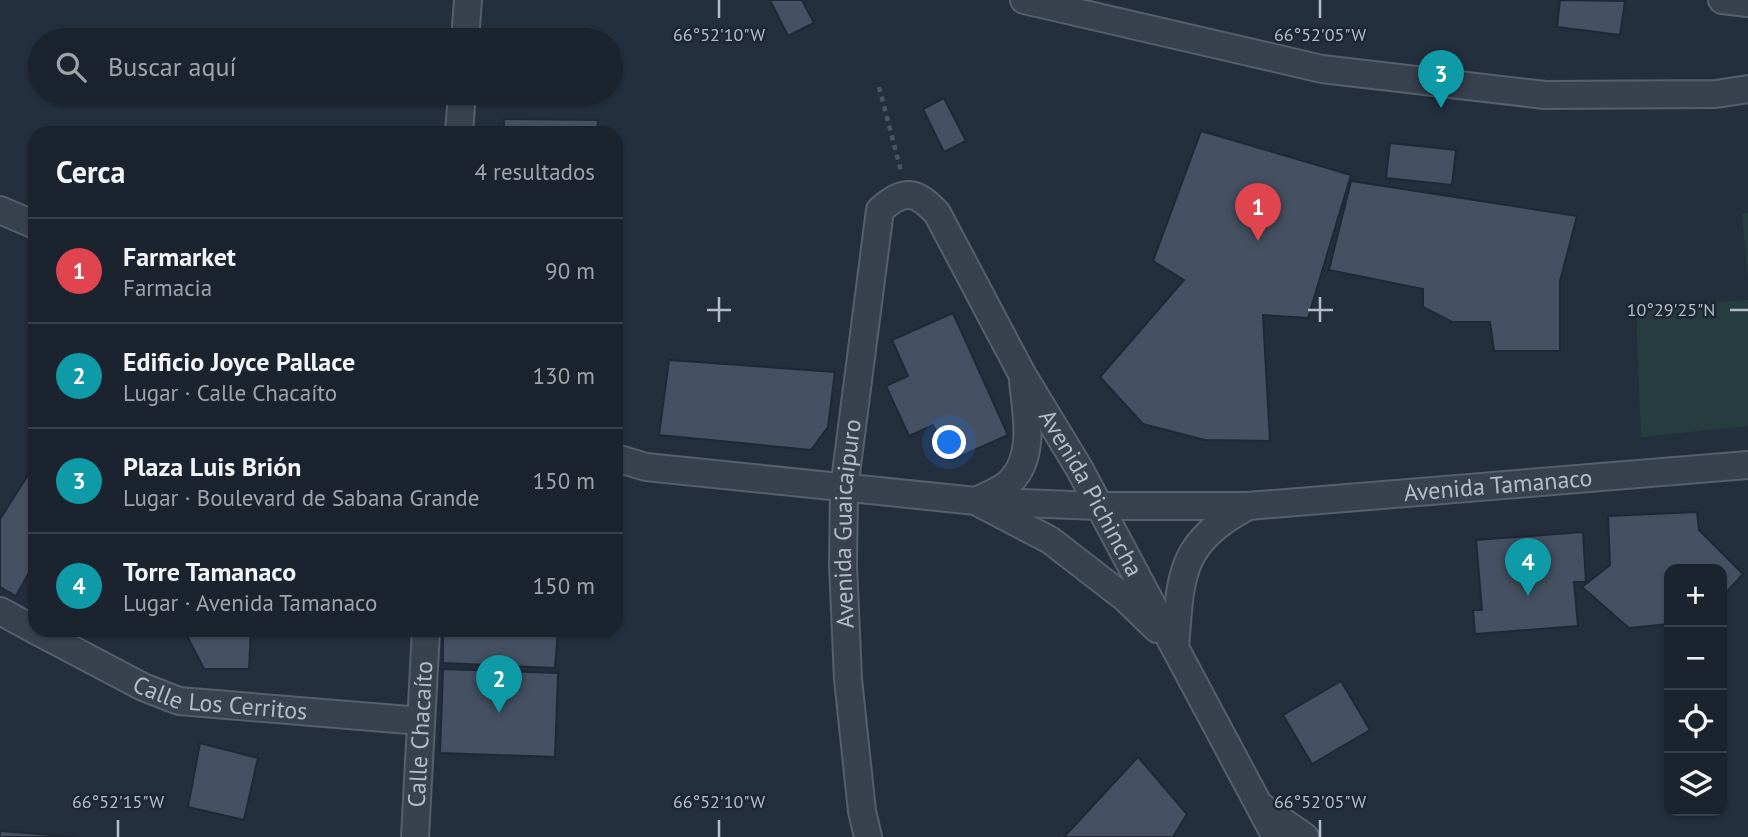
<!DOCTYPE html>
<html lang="es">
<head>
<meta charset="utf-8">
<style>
	body { margin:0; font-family:"PT Sans",sans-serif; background:#242b36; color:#f1f3f6 }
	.controls { position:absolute; right:21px; bottom:21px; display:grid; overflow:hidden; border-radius:14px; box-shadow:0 2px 5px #0004 }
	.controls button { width:63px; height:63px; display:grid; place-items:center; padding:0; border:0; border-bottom:2px solid #39404a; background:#1b232e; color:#f1f3f6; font:35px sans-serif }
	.you { position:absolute; left:950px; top:443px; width:24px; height:24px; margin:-18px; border:5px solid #fff; border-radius:50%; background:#1a73e8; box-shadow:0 0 0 10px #1a73e833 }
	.badge { display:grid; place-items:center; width:46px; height:46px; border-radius:50%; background:#8ab4f8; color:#fff; font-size:23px; font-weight:700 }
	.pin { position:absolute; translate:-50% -58px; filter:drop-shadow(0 2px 4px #0008) }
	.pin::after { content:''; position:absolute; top:37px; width:24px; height:21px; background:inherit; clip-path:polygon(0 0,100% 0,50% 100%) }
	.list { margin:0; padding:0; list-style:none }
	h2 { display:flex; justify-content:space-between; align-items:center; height:91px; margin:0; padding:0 28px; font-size:30px }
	h2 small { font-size:23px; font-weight:400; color:#a0a4aa }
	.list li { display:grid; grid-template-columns:46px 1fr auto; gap:21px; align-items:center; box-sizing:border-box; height:105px; padding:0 28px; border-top:2px solid #39404a }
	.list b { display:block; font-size:26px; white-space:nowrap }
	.list p { margin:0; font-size:23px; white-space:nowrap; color:#a0a4aa }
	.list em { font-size:23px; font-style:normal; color:#a0a4aa }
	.icon { flex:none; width:38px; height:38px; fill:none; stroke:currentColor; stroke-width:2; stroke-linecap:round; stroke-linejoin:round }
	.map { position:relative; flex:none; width:1748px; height:837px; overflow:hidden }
	.search { position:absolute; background:#1b232e; box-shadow:0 2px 5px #0004; left:28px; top:28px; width:595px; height:77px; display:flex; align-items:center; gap:18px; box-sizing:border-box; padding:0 24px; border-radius:38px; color:#a0a4aa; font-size:26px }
	.panel { position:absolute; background:#1b232e; box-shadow:0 2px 5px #0004; left:28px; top:126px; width:595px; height:511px; border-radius:21px }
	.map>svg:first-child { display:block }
</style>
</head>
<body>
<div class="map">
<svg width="1748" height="837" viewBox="0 0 1748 837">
	<rect width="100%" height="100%" fill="#242f3e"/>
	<!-- green -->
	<path fill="#263c3f" d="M 1748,213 L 1748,280 L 1742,214 Z
		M 1748,300 L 1748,426 L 1641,437 L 1636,309 Z"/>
	<!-- building -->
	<path fill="#455162" stroke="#1f2835" stroke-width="2" d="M 770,0 L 802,0 L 814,23 L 788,36 Z
		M 1560,0 L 1625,1 L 1620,35 L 1557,27 Z
		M 944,98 L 966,141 L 944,152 L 923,109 Z
		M 504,119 L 598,120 L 597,133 L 504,133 Z
		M 1201,131 L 1351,175 L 1308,318 L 1263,315 L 1270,441 L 1205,440 L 1143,424 L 1100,377 L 1184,280 L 1153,261 Z
		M 1390,143 L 1456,150 L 1452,185 L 1386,178 Z
		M 1351,181 L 1577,216 L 1560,281 L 1560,351 L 1494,351 L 1490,322 L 1452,322 L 1423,307 L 1423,289 L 1329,270 Z
		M 953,313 L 1008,435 L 950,461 L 933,425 L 909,436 L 886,386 L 908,376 L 892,340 Z
		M 669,360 L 835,372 L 828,427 L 811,450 L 659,435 Z
		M 30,472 L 35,476 L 35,562 L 16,596 L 0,587 L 0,519 Z
		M 1697,512 L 1699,530 L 1743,574 L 1724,595 L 1722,594 L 1722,569 L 1669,569 L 1669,624 L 1629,628 L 1582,587 L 1610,565 L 1608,516 Z
		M 1583,532 L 1586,582 L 1574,582 L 1578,626 L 1475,634 L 1473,610 L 1482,610 L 1476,540 Z
		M 184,630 L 251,630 L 249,669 L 204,669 Z
		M 443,630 L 558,630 L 555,668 L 443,663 Z
		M 443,669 L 558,673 L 555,757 L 440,753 Z
		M 1341,681 L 1370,730 L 1312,764 L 1283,715 Z
		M 200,743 L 258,758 L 244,820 L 188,807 Z
		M 1138,757 L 1187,814 L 1173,837 L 1064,837 Z
		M 0,831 L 78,837 L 0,837 Z"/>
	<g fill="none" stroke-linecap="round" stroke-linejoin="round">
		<defs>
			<g id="minor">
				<path d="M 1024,0 L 1322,69 L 1545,95 L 1716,94 L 1748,89"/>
				<path d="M 1722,0 L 1748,3"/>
				<path d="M 465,40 L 468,0"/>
				<path d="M 459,133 L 462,93"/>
				<path d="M 0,210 L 35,225"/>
				<path id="s1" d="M 616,458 L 646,467 L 976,501 L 1098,506 L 1248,506 L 1748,465"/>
				<path d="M 978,500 C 988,495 1003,490 1011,481 C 1036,455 1026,413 1023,381"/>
				<path d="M 981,504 L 1050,540 L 1125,598 L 1157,629"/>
				<path d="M 0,611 L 35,630"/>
				<path id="s2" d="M 35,630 L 143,687 L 179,701 L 421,721"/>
				<path d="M 1175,648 C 1181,575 1178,544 1248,506"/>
				<path d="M 1262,807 L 1305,837"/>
				<path id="s3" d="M 415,837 L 426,630"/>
				<path id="s4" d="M 868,837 L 862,811 L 848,679 L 843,565 L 844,489 L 880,210 C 904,188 916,191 937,213 L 1022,374 L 1079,468 L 1276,837"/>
			</g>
		</defs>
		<!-- minor casing -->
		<use href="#minor" stroke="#565f6c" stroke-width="30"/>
		<!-- path -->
		<path stroke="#44595c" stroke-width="4.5" stroke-dasharray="5 5" stroke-linecap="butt" d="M 879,87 L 901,171"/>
		<!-- minor -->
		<use href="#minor" stroke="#38414e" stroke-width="26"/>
	</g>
	<!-- ticks -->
	<path fill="none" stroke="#b4bcc9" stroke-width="2.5" d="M 719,0 L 719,18M 1320,0 L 1320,18M 719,297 L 719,322M 1320,297 L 1320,322M 707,310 L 731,310M 1308,310 L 1333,310M 1730,310 L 1748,310M 118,820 L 118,837M 719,820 L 719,837M 1320,820 L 1320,837"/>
	<g text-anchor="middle" stroke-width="5" stroke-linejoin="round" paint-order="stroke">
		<!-- street labels -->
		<g font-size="24" fill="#b4bcc9" stroke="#1d2633">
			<text dy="8" stroke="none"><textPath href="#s1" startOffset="886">Avenida Tamanaco</textPath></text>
			<text dy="8" stroke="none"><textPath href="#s4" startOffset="1018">Avenida Pichincha</textPath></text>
			<text dy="8" stroke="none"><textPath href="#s4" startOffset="315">Avenida Guaicaipuro</textPath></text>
			<text dy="8" stroke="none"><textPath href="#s2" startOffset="201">Calle Los Cerritos</textPath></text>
			<text dy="8" stroke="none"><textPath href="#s3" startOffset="103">Calle Chacaíto</textPath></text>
		</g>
	</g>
	<g font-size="18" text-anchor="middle" fill="#b4bcc9" stroke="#1d2633" stroke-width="5" stroke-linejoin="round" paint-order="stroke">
		<text x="719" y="41">66°52'10"W</text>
		<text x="1320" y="41">66°52'05"W</text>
		<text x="1671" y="316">10°29'25"N</text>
		<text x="118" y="808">66°52'15"W</text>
		<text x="719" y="808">66°52'10"W</text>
		<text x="1320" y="808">66°52'05"W</text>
	</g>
</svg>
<div class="controls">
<button>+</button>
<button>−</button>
<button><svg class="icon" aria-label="locate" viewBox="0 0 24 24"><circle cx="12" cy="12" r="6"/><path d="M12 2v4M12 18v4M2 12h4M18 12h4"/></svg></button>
<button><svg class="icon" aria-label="layers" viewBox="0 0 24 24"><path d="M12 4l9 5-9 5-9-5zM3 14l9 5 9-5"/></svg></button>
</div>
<div class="you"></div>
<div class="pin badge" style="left:1258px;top:241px;background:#e0444e">1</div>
<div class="pin badge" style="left:499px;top:713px;background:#0f9aa8">2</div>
<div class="pin badge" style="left:1441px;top:108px;background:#0f9aa8">3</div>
<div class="pin badge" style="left:1528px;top:596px;background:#0f9aa8">4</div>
<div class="search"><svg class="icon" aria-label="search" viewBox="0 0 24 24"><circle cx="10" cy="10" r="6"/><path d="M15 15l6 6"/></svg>Buscar aquí</div>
<section class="panel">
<h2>Cerca<small>4 resultados</small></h2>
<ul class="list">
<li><span class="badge" style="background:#e0444e">1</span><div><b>Farmarket</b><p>Farmacia</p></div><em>90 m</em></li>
<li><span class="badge" style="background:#0f9aa8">2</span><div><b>Edificio Joyce Pallace</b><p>Lugar · Calle Chacaíto</p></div><em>130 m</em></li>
<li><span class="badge" style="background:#0f9aa8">3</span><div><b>Plaza Luis Brión</b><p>Lugar · Boulevard de Sabana Grande</p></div><em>150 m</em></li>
<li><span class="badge" style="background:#0f9aa8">4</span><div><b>Torre Tamanaco</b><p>Lugar · Avenida Tamanaco</p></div><em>150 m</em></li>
</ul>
</section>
</div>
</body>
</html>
